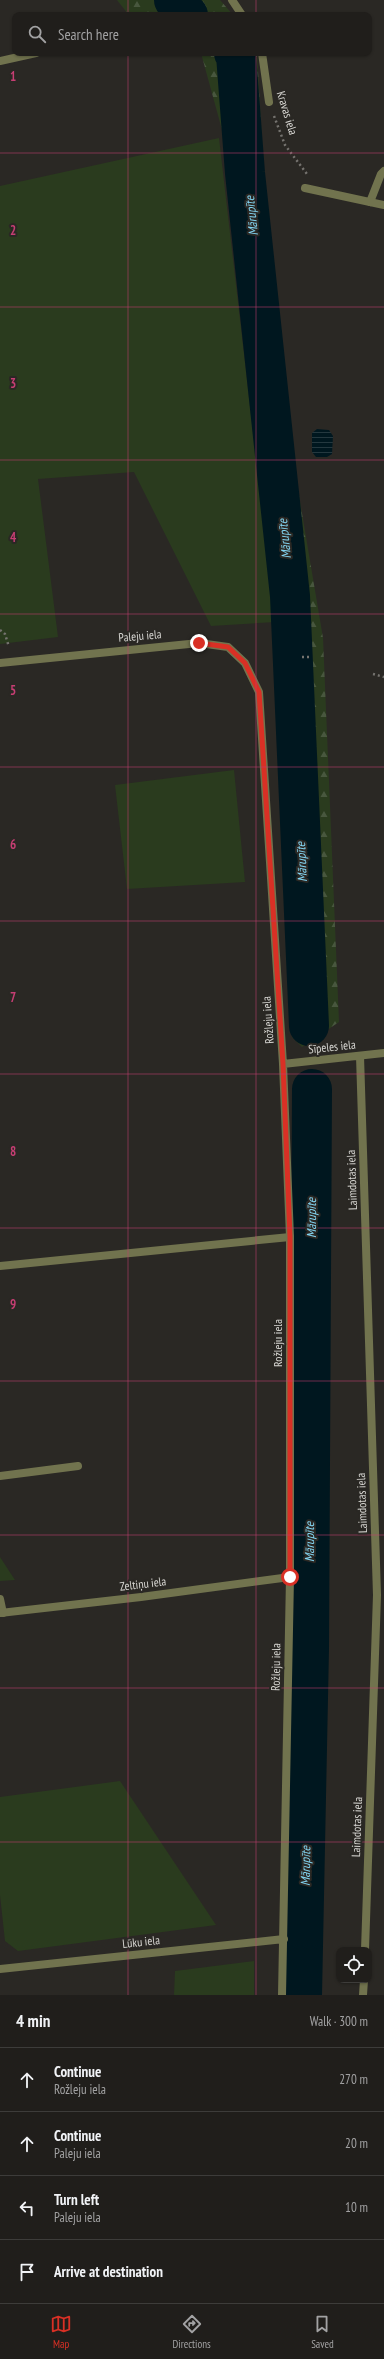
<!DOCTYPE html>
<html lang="en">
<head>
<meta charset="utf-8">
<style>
	body { margin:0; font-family:"PT Sans Narrow",sans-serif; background:#282724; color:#f1f3f6 }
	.controls { position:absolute; right:12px; bottom:12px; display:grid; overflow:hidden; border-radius:8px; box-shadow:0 1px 3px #0004 }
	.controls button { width:36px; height:36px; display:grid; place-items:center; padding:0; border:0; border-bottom:1px solid #3d3c3a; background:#201e1b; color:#f1f3f6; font:20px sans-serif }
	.stop { position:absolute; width:12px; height:12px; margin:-9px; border:3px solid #d93025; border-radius:50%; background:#fff }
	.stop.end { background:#d93025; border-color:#fff; box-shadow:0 1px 4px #0008 }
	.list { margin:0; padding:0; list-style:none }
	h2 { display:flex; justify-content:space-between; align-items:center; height:52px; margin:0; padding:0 16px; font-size:17px }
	h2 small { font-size:13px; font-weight:400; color:#a2a2a3 }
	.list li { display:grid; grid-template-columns:26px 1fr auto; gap:12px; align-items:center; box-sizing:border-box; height:64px; padding:0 16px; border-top:1px solid #3d3c3a }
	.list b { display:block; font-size:15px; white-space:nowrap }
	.list p { margin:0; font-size:13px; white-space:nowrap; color:#a2a2a3 }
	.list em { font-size:13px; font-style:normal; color:#a2a2a3 }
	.icon { flex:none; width:22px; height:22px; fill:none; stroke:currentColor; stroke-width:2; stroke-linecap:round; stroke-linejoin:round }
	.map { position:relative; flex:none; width:384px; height:1995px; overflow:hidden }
	.search { position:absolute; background:#201e1b; box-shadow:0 1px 3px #0004; left:12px; right:12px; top:12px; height:44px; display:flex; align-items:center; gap:10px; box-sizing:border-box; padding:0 14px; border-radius:8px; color:#a2a2a3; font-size:15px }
	.sheet { height:308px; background:#201e1b }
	nav { display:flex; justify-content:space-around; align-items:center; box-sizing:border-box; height:56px; border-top:1px solid #3d3c3a; background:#201e1b; font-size:11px; color:#a2a2a3 }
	nav a { display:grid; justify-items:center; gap:2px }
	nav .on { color:#d93025 }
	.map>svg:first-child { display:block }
</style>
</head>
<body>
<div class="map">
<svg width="384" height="1995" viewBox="0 0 384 1995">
	<defs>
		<pattern id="forest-firs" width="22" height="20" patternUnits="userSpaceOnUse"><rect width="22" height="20" fill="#2a3b1e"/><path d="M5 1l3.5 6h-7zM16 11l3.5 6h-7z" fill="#48573e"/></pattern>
		<pattern id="water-rules" width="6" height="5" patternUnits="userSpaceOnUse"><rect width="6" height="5" fill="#00171f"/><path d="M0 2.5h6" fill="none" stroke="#24383f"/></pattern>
	</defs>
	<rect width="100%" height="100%" fill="#2a2824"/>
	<!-- grass -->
	<path fill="#2a3b1e" d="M 219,138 L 275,622 L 211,626 L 134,472 L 38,479 L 58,637 L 0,644 L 0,186 Z
		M 234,770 L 245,882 L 127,889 L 115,785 Z
		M 0,1557 L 15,1580 L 0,1581 Z
		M 120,1781 L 216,1925 L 18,1951 L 5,1941 L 0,1895 L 0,1797 Z
		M 254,1961 L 254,1995 L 174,1995 L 175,1971 Z"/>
	<!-- forest -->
	<path fill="url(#forest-firs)" d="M 117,0 L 220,0 L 233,15 L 129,15 Z
		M 201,53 L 257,53 L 267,230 L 268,278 L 277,309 L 293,460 L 323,638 L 339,1022 L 302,1047 L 292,1037 L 275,622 L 224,137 Z"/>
	<!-- water -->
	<path fill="url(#water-rules)" d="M 317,429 L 329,430 L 333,436 L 332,454 L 327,457 L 316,457 L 312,452 L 312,433 Z"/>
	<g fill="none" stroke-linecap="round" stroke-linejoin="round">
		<!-- river -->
		<path stroke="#00171f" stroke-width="40" d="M 174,0 L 188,15
			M 234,53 L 236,55 L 245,173 L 290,596 L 309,1026
			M 302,1995 L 309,1648 L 312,1089"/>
		<!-- path -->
		<path stroke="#75736f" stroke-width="2.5" stroke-dasharray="2 3" stroke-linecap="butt" d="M 274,116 L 285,145 L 307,174
			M 0,630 L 5,634 L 9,647
			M 302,657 L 311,657
			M 373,674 L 384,677"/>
		<!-- service -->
		<path stroke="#71734e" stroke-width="8" d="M 370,202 L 381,174 L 384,171
			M 0,1266 L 290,1237
			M 0,1476 L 78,1466
			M 0,1599 L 3,1613"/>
		<!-- minor -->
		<path stroke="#71734e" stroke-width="8" d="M 232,0 L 242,15
			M 262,53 L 269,102
			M 0,61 L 36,53
			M 305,188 L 384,205
			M 0,663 L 199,643 L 228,647 L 245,663 L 259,692 L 283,1064 L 290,1237 L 290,1577 L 282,1995
			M 360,1056 L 377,1595 L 365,1950
			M 283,1064 L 384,1053
			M 0,1613 L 141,1597 L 290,1577
			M 0,1969 L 284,1939
			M 363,1995 L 364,1980"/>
	</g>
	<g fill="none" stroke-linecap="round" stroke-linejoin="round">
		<!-- route -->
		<path stroke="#d93025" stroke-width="5" d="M 199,643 L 228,647 L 245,663 L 259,692 L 283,1064 L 290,1237 L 290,1577"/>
	</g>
	<!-- grid -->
	<path fill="none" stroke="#c63e73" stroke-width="1" stroke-opacity="0.55" d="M 128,0 L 128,15M 256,0 L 256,15M 128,53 L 128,1995M 256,53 L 256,1995M 0,153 L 384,153M 0,307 L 384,307M 0,460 L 384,460M 0,614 L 384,614M 0,767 L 384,767M 0,921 L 384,921M 0,1074 L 384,1074M 0,1228 L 384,1228M 0,1381 L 384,1381M 0,1535 L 384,1535M 0,1688 L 384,1688M 0,1842 L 384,1842"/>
	<g text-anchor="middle" stroke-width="4" stroke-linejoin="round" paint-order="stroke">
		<!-- street labels -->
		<g font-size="12" fill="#d7d6d2" stroke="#2a2824">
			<text transform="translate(287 113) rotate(73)" y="4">Kravas iela</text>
			<text transform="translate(140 636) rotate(-5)" y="4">Paleju iela</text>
			<text transform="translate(268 1020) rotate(-94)" y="4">Rožleju iela</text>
			<text transform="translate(332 1047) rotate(-6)" y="4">Sīpeles iela</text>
			<text transform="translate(352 1180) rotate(-92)" y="4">Laimdotas iela</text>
			<text transform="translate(278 1343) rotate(-90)" y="4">Rožleju iela</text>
			<text transform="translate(362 1503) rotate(-92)" y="4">Laimdotas iela</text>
			<text transform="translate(143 1584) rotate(-7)" y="4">Zeltiņu iela</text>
			<text transform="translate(276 1667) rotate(-89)" y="4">Rožleju iela</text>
			<text transform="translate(357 1827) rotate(-88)" y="4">Laimdotas iela</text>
			<text transform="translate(141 1942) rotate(-6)" y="4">Lūku iela</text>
		</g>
		<!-- water labels -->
		<g font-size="13" font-style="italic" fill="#83d5f2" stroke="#2a2824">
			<text transform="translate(251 216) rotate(-96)" y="5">Mārupīte</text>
			<text transform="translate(284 539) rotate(-96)" y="5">Mārupīte</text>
			<text transform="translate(301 862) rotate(-93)" y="5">Mārupīte</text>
			<text transform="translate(311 1218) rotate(-90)" y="5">Mārupīte</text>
			<text transform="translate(309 1542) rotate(-90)" y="5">Mārupīte</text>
			<text transform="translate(305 1866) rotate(-89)" y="5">Mārupīte</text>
		</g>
	</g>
	<g font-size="13" text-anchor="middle" font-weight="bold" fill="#c63e73" stroke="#2a2824" stroke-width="4" stroke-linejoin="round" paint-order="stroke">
		<text x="13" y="81">1</text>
		<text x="13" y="235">2</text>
		<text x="13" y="388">3</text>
		<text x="13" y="542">4</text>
		<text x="13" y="695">5</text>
		<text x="13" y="849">6</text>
		<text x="13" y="1002">7</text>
		<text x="13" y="1156">8</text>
		<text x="13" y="1309">9</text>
	</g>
</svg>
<div class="controls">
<button><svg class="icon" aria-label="locate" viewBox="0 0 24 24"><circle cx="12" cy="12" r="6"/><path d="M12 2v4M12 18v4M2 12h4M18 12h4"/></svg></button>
</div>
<div class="stop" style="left:290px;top:1577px"></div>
<div class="stop end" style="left:199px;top:643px"></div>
<div class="search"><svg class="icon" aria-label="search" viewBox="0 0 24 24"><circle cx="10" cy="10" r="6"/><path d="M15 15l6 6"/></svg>Search here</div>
</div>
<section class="sheet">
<h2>4 min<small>Walk · 300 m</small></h2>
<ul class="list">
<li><svg class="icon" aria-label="ahead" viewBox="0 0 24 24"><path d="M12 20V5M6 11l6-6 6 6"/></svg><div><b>Continue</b><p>Rožleju iela</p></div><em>270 m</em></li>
<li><svg class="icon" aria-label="ahead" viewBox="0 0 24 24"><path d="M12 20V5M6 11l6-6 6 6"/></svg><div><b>Continue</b><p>Paleju iela</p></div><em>20 m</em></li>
<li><svg class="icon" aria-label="left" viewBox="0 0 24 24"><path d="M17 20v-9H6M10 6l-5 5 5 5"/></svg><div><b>Turn left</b><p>Paleju iela</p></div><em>10 m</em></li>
<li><svg class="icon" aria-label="arrive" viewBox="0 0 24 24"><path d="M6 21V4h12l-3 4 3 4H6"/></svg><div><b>Arrive at destination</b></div></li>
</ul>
</section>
<nav>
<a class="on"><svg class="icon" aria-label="map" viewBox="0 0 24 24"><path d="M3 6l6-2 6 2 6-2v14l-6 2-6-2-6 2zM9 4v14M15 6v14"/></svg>Map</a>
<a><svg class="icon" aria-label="directions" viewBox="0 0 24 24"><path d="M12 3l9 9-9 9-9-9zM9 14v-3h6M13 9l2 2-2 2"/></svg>Directions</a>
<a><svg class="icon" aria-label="saved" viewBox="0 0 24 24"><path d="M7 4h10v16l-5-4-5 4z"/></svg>Saved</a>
</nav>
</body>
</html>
